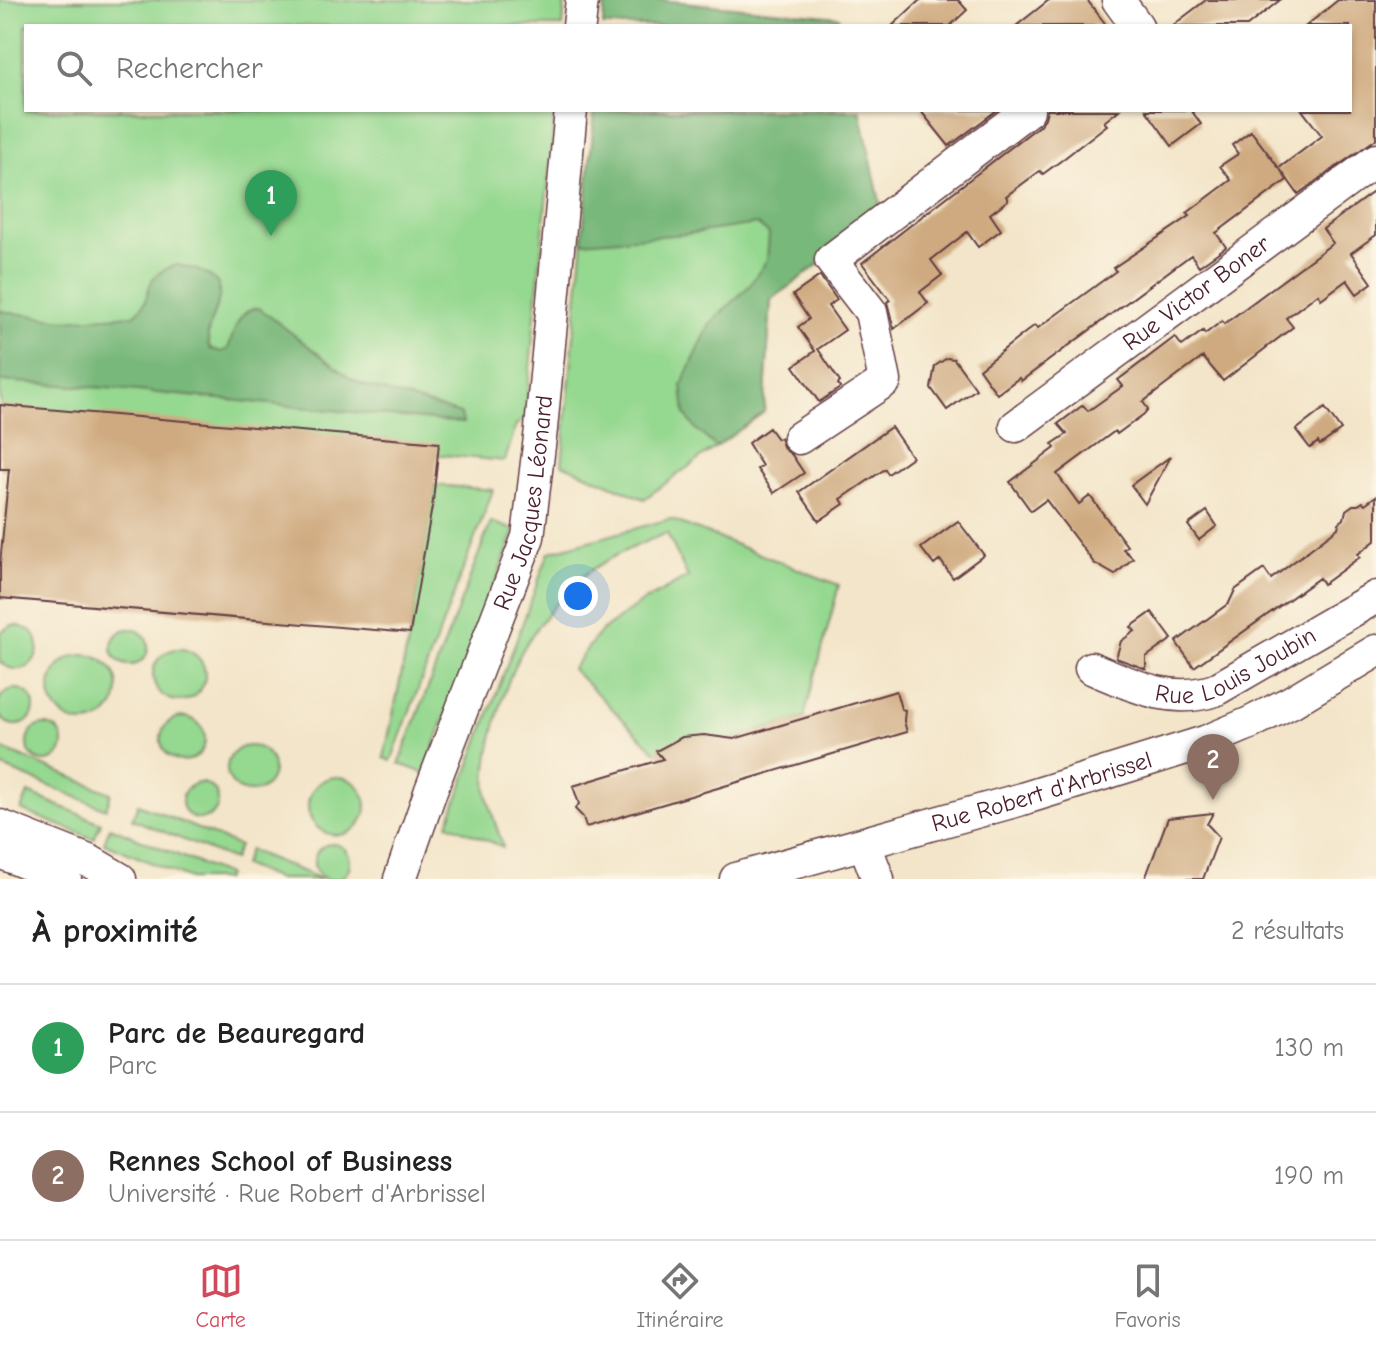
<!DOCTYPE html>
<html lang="fr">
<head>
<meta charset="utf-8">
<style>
	body { margin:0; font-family:"Comic Neue",sans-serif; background:#f6f6f6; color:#222 }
	.you { position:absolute; left:578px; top:596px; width:28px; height:28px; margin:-20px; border:6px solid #fff; border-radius:50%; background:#1a73e8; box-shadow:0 0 0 12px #1a73e833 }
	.badge { display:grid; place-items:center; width:52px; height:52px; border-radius:50%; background:#d1495b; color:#fff; font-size:26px; font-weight:700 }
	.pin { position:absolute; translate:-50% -66px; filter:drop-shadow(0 2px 4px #0008) }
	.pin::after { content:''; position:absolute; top:42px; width:28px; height:24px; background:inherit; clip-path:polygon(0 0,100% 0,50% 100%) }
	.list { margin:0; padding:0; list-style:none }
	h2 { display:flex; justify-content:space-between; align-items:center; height:104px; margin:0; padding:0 32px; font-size:34px }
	h2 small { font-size:26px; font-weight:400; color:#767676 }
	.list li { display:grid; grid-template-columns:52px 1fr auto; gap:24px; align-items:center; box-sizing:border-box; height:128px; padding:0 32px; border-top:2px solid #e0e0e0 }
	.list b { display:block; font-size:30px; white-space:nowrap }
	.list p { margin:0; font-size:26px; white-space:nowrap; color:#767676 }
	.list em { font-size:26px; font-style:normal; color:#767676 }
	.icon { flex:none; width:44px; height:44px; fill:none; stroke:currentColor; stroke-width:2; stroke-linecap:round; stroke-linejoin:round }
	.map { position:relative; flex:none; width:1376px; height:879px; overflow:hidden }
	.search { position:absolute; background:#fff; box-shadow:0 2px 6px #0004; left:24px; right:24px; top:24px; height:88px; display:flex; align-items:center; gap:20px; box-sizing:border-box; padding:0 28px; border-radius:0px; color:#767676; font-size:30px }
	.sheet { height:360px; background:#fff }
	nav { display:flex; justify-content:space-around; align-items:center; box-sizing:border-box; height:112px; border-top:2px solid #e0e0e0; background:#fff; font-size:22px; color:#767676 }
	nav a { display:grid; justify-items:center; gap:4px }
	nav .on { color:#d1495b }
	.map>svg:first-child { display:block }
</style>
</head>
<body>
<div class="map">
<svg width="1376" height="879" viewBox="0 0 1376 879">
	<rect width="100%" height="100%" fill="#fcf5e5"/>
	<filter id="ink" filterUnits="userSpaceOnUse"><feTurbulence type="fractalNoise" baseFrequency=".0125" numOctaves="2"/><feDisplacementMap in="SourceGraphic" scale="16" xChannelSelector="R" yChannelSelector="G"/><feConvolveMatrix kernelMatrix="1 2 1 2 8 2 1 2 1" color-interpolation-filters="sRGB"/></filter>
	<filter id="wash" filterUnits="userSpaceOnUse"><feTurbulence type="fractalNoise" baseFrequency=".006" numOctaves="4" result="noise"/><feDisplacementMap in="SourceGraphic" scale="32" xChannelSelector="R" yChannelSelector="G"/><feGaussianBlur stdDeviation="1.8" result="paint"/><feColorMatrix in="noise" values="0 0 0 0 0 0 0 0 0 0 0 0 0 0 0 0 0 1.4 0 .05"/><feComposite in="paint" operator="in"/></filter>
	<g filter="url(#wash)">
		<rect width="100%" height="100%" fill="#f3e5c9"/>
		<!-- green -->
		<path fill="#95d890" stroke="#707c5e" stroke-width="2" d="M 0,0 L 565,0 L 563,26 L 26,26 L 26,110 L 555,110 L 525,419 L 516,425 L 505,461 L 0,413 Z
			M 595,110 L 860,110 L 883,216 L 771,300 L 764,412 L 644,499 L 562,464 Z
			M 435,485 L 493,490 L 391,761 L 384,758 L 410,633 Z
			M 670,519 L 839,585 L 804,718 L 709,746 L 711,736 L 682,737 L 656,752 L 572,669 L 599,633 L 639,604 L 688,577 L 667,533 C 638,545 604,558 580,579 C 559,599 536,626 522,651 C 505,681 482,760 487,794 C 490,811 498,830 503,847 L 448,824 L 549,552 Z
			M 491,522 L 515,530 L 424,773 L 399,764 Z
			M 17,625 L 32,631 C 50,654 23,683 0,662 L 0,633 L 10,626 Z
			M112 647a18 18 0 1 1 36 0a18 18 0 1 1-36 0Z
			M153 675a26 26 0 1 1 52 0a26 26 0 1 1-52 0Z
			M50 689a34 34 0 1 1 68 0a34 34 0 1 1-68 0Z
			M-2 707a18 18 0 1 1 36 0a18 18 0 1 1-36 0Z
			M161 739a22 22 0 1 1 44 0a22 22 0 1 1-44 0Z
			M27 743a18 18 0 1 1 36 0a18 18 0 1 1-36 0Z
			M227 769a23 23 0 1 1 46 0a23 23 0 1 1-46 0Z
			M 0,748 L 111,793 L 106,809 L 0,766 Z
			M308 806a29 29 0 1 1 58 0a29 29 0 1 1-58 0Z
			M182 801a18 18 0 1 1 36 0a18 18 0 1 1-36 0Z
			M 28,793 L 101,823 L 94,839 L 21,810 Z
			M 138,804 L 239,846 L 233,860 L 132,819 Z
			M 110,827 L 227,875 L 225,879 L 190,879 L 104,843 Z
			M314 862a18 18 0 1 1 36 0a18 18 0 1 1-36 0Z
			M 249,850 L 321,879 L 277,879 L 243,865 Z"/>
		<!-- forest -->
		<path fill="#78b87a" stroke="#616c52" stroke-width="2" d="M 605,0 L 659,0 L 839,17 L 841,26 L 603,26 Z
			M 595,110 L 860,110 L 883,216 L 771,300 L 764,412 L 716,447 L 695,428 L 685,414 L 682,385 L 710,324 L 749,286 L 767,260 L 769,234 L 757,224 L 686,234 L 582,242 Z
			M 177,265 C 258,280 196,314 210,349 L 222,352 L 228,349 C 234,333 238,308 259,308 L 350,378 L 363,385 L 461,414 L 463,423 L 106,388 L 0,381 L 0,311 L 63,320 L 134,315 C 158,297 136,276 177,265 Z"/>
		<g id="blocks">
			<!-- building -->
			<path fill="#cfaa80" d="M 920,0 L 958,0 L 967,10 L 950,26 L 892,26 Z
				M 1049,0 L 1087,0 L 1107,26 L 1016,26 Z
				M 1206,0 L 1280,0 L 1247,26 L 1172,26 Z
				M 1338,0 L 1376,0 L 1376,139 L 1298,194 L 1280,169 L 1287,180 L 1216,233 L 1226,247 L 1199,266 L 1191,255 L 1021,381 L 1019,378 L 997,394 L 979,369 L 1035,325 L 1038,328 L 1116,271 L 1113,268 L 1190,216 L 1187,213 L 1231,180 L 1220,166 L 1238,154 L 1232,145 L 1251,131 L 1279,168 L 1322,136 L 1302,110 L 1350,110 L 1350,26 L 1306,26 Z
				M 920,110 L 997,110 L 949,146 Z
				M 1047,110 L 1119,110 L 1104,122 L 1107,125 L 1062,160 L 1043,174 L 1040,171 L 1006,196 L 1008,200 L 990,214 L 1001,230 L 978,247 L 967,232 L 931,260 L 942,275 L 920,292 L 928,303 L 894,329 L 887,302 L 890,300 L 862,263 L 1040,125 L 1045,118 Z
				M 1146,110 L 1191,110 L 1201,124 L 1172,146 Z
				M 1376,190 L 1376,235 L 1351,253 L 1372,283 L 1357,294 L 1347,280 L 1321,299 L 1318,294 L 1286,318 L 1293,327 L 1223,381 L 1203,357 L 1143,402 L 1148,409 L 1144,414 L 1117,434 L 1115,431 L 1057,474 L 1079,504 L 1090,496 L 1127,546 L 1123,549 L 1133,558 L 1115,575 L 1094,563 L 1046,500 L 1031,511 L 1010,482 L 1055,448 L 1052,444 L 1067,434 L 1058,424 L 1083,405 L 1088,411 L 1123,386 L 1118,380 L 1175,337 L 1182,346 L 1203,331 L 1205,334 L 1222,321 L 1224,324 L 1333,243 L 1323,229 Z
				M 820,276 L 837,300 L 828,306 L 845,330 L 818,349 L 840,382 L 838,384 L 840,388 L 819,402 L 794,366 L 815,351 L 798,327 L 809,319 L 793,295 Z
				M 947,358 L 954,359 L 976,389 L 947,410 L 931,388 L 935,366 Z
				M 0,405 L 439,443 L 433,501 L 410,633 L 0,598 L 0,564 L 9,469 L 0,469 Z
				M 1325,408 L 1341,430 L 1320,445 L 1318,442 L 1310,448 L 1296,430 Z
				M 891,427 L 912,457 L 888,474 L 885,469 L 841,499 L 844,504 L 819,521 L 799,492 Z
				M 769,428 L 777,439 L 780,438 L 784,449 L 792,455 L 804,473 L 774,493 L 757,469 L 762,466 L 748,443 Z
				M 1171,456 L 1145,504 L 1131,485 Z
				M 1376,496 L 1376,540 L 1358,554 L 1360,557 L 1323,584 L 1319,578 L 1194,667 L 1176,642 L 1229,603 L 1235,590 L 1264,569 L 1271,579 L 1338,528 L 1339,523 L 1344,519 L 1346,510 L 1353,505 L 1358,505 L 1363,502 L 1365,504 Z
				M 1207,511 L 1217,526 L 1199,540 L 1188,525 Z
				M 958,521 L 984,555 L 953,578 L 940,560 L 934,565 L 921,548 Z
				M 1152,612 L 1172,639 L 1146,657 L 1146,669 L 1116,658 L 1121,641 L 1135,631 L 1131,627 Z
				M 896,691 L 901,709 L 905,710 L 904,721 L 907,732 L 586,827 L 583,817 L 575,809 L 579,804 L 573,786 L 663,759 L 656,751 L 682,737 L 704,735 L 734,739 Z
				M 1213,813 L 1207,824 L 1219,837 L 1203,879 L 1145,879 L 1168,818 Z"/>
		</g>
	</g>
	<g filter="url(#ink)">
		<use href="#blocks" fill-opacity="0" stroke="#633d43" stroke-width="2"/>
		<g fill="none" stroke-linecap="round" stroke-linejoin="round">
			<defs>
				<g id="minor">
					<path d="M 1118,0 L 1137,26"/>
					<path d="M 579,26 L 582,0"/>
					<path id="s1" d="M 1016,426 L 1376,160"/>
					<path d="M 799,438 L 885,381 L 871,312 L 831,260 L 1028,110"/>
					<path id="s2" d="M 1091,668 C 1133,685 1170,705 1215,690 L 1376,597"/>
					<path d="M 0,826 L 91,862 L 120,879"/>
					<path d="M 0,852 L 65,879"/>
					<path d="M 870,858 L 878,879"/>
					<path id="s3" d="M 400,879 L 431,790 L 528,537 L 541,429 L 571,110"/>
					<path id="s4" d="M 736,879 L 1022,799 L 1205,742 L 1250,723 L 1291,702 L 1376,651"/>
				</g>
			</defs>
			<!-- minor casing -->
			<use href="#minor" stroke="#633d43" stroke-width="35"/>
			<!-- minor -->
			<use href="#minor" stroke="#fff" stroke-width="32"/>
		</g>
	</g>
	<g text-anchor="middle" stroke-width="7" stroke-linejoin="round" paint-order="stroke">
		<!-- street labels -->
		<g font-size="24" fill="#4a1f2b" stroke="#fcf5e5">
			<text dy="8" stroke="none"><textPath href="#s1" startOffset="224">Rue Victor Boner</textPath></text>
			<text dy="8" stroke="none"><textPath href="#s3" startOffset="398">Rue Jacques Léonard</textPath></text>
			<text dy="8" stroke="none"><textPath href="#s2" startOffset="156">Rue Louis Joubin</textPath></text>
			<text dy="8" stroke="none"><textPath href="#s4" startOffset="318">Rue Robert d'Arbrissel</textPath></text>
		</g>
	</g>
</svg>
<div class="you"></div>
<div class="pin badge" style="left:271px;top:236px;background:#2e9e5b">1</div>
<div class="pin badge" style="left:1213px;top:800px;background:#8d6e63">2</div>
<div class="search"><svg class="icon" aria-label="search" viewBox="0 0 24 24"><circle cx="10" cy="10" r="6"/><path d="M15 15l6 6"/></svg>Rechercher</div>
</div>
<section class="sheet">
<h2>À proximité<small>2 résultats</small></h2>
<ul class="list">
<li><span class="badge" style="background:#2e9e5b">1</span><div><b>Parc de Beauregard</b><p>Parc</p></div><em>130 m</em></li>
<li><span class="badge" style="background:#8d6e63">2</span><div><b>Rennes School of Business</b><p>Université · Rue Robert d'Arbrissel</p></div><em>190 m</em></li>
</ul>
</section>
<nav>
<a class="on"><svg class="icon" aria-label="map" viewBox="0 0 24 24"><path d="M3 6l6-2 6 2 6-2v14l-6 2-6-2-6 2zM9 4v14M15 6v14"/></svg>Carte</a>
<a><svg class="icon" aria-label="directions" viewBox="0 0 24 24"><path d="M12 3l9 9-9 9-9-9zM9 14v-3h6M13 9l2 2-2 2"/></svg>Itinéraire</a>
<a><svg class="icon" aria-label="saved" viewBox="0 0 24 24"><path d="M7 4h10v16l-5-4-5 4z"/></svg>Favoris</a>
</nav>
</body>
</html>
